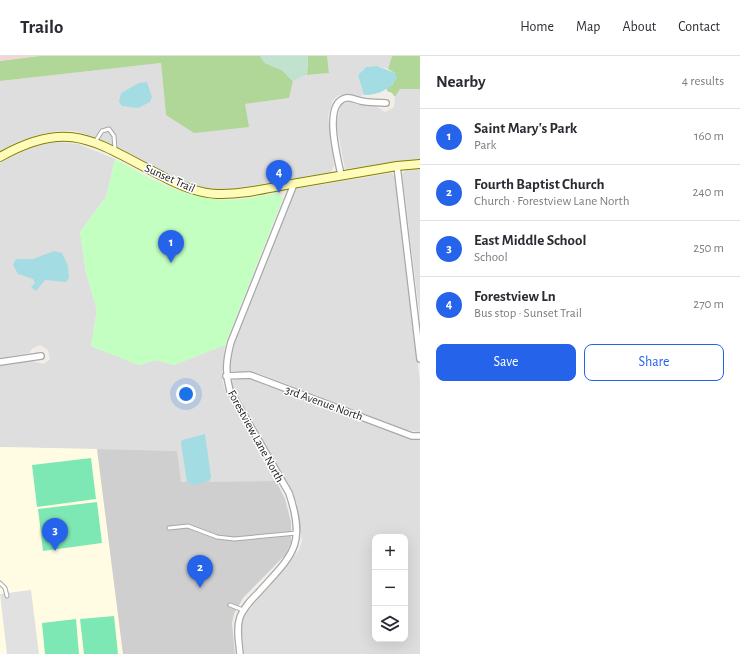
<!DOCTYPE html>
<html lang="en">
<head>
<meta charset="utf-8">
<style>
	body { margin:0; font-family:"Alegreya Sans",sans-serif; background:#f7f7f7; color:#2b2b33 }
	.controls { position:absolute; right:12px; bottom:12px; display:grid; overflow:hidden; border-radius:8px; box-shadow:0 4px 16px #0002 }
	.controls button { width:36px; height:36px; display:grid; place-items:center; padding:0; border:0; border-bottom:1px solid #e1e1e2; background:#fff; color:#2b2b33; font:20px sans-serif }
	.you { position:absolute; left:186px; top:338px; width:14px; height:14px; margin:-10px; border:3px solid #fff; border-radius:50%; background:#1a73e8; box-shadow:0 0 0 6px #1a73e833 }
	.badge { display:grid; place-items:center; width:26px; height:26px; border-radius:50%; background:#2563eb; color:#fff; font-size:13px; font-weight:700 }
	.pin { position:absolute; translate:-50% -33px; filter:drop-shadow(0 1px 2px #0008) }
	.pin::after { content:''; position:absolute; top:21px; width:14px; height:12px; background:inherit; clip-path:polygon(0 0,100% 0,50% 100%) }
	.list { margin:0; padding:0; list-style:none }
	h2 { display:flex; justify-content:space-between; align-items:center; height:52px; margin:0; padding:0 16px; font-size:17px }
	h2 small { font-size:13px; font-weight:400; color:#7c7c81 }
	.list li { display:grid; grid-template-columns:26px 1fr auto; gap:12px; align-items:center; box-sizing:border-box; height:56px; padding:0 16px; border-top:1px solid #e1e1e2 }
	.list b { display:block; font-size:15px; white-space:nowrap }
	.list p { margin:0; font-size:13px; white-space:nowrap; color:#7c7c81 }
	.list em { font-size:13px; font-style:normal; color:#7c7c81 }
	.actions { display:flex; gap:8px; padding:12px 16px }
	.actions a { flex:1; padding:9px 0; border:1px solid #2563eb; border-radius:8px; text-align:center; font-size:14px; color:#2563eb }
	.actions .main { background:#2563eb; color:#fff }
	.icon { flex:none; width:22px; height:22px; fill:none; stroke:currentColor; stroke-width:2; stroke-linecap:round; stroke-linejoin:round }
	.map { position:relative; flex:none; width:420px; height:598px; overflow:hidden }
	header { display:flex; align-items:center; gap:24px; box-sizing:border-box; height:56px; padding:0 20px; background:#fff; border-bottom:1px solid #e1e1e2 }
	header strong { font-size:19px }
	nav { display:flex; gap:22px; margin-inline-start:auto; font-size:14px }
	main { display:flex }
	aside { flex:1; background:#fff }
	.map>svg:first-child { display:block }
</style>
</head>
<body>
<header>
<strong>Trailo</strong>
<nav><a>Home</a><a>Map</a><a>About</a><a>Contact</a></nav>
</header>
<main>
<div class="map">
<svg width="420" height="598" viewBox="0 0 420 598">
	<rect width="100%" height="100%" fill="#f2ede7"/>
	<!-- residential -->
	<path fill="#dfdede" fill-rule="evenodd" d="M 327,0 L 392,0 L 388,13 L 377,10 L 366,11 L 358,19 L 364,39 L 358,41 L 352,39 L 339,39 L 333,44 L 328,60 L 334,110 L 331,116 L 227,134 L 204,132 L 183,126 L 95,82 L 76,75 L 58,75 L 42,78 L 14,88 L 0,97 L 0,25 L 161,7 L 166,59 L 289,42 L 293,25 L 307,19 L 329,17 Z
		M 400,33 L 420,33 L 420,103 L 345,113 L 336,67 L 341,49 L 349,46 L 359,49 L 374,49 L 385,56 L 394,51 L 395,41 Z
		M 57,86 L 78,88 L 115,103 L 106,141 L 80,176 L 86,217 L 97,254 L 91,290 L 139,309 L 156,304 L 174,309 L 225,289 L 222,323 L 225,335 L 276,425 L 181,426 L 176,395 L 0,391 L 0,310 L 30,305 L 44,308 L 50,303 L 48,294 L 40,289 L 33,292 L 29,297 L 0,302 L 0,107 L 34,90 Z
		M 420,113 L 420,260 L 402,118 L 406,114 Z
		M 391,117 L 395,120 L 420,327 L 420,376 L 407,374 L 257,317 L 232,315 L 228,313 L 231,293 L 293,135 L 295,133 Z
		M 242,322 L 256,324 L 410,382 L 420,383 L 420,598 L 244,598 L 241,567 L 244,557 L 290,505 L 299,494 L 302,485 L 297,448 L 288,428 L 232,335 L 231,325 ZM 375,481 L 405,481 L 405,583 L 375,583 Z"/>
	<!-- commercial -->
	<path fill="#f4d5d7" d="M 0,0 L 40,0 L 0,5 Z"/>
	<!-- education -->
	<path fill="#fffce3" d="M 0,391 L 97,393 L 123,598 L 0,598 Z"/>
	<!-- religious -->
	<path fill="#cfcfcf" d="M 97,393 L 177,395 L 181,426 L 276,425 L 285,443 L 291,466 L 291,486 L 286,498 L 243,542 L 234,558 L 232,567 L 235,598 L 123,598 Z"/>
	<!-- forest -->
	<path fill="#b0d698" d="M 40,0 L 260,0 L 265,7 L 282,14 L 293,25 L 289,42 L 245,48 L 249,71 L 194,77 L 166,59 L 161,7 L 0,25 L 0,5 Z
		M 308,0 L 327,0 L 329,17 L 307,19 Z
		M 392,0 L 420,0 L 420,33 L 400,33 L 395,41 L 392,37 L 387,35 L 387,32 L 393,28 L 395,17 L 388,13 Z"/>
	<!-- wetland -->
	<path fill="#c2e2d0" d="M 260,0 L 308,0 L 307,19 L 293,25 L 282,14 L 265,7 Z"/>
	<!-- park -->
	<path fill="#c3ffc1" d="M 115,103 C 149,122 187,144 228,144 C 244,144 261,140 277,137 L 283,142 L 225,289 L 174,309 L 156,304 L 139,309 L 91,290 L 97,254 L 86,217 L 80,176 L 106,141 Z"/>
	<!-- pitch -->
	<path fill="#7ee8b4" d="M 91,402 L 96,443 L 37,451 L 32,409 Z
		M 97,446 L 102,487 L 43,495 L 38,453 Z
		M 114,560 L 118,598 L 84,598 L 80,563 Z
		M 76,563 L 79,598 L 45,598 L 42,567 Z"/>
	<!-- parking -->
	<path fill="#e1e1e1" d="M 31,534 L 39,598 L 7,598 L 0,538 Z"/>
	<!-- water -->
	<path fill="#a4dce4" d="M 377,10 L 395,17 L 397,22 C 391,33 376,40 364,39 L 358,19 L 366,11 Z
		M 147,26 L 152,41 L 150,46 L 138,52 L 122,50 L 119,46 L 121,37 L 139,27 Z
		M 54,195 L 62,197 L 68,210 L 69,222 L 66,226 L 45,224 L 36,235 L 31,231 L 35,227 L 33,223 L 18,218 L 13,209 L 16,203 L 33,203 Z
		M 205,378 L 211,421 L 209,425 L 193,429 L 187,426 L 181,388 L 182,384 Z"/>
	<g fill="none" stroke-linecap="round" stroke-linejoin="round">
		<defs>
			<path id="lane" d="M 95,86 L 102,75 L 109,73 L 114,80 L 115,94
				M 169,472 L 188,470 L 217,481 L 234,483 L 297,477
				M 0,527 L 5,532 L 7,540
				M 230,549 L 243,554"/>
			<path id="street" d="M 397,110 L 420,303
				M 341,119 C 338,103 322,47 346,42 C 351,41 356,44 361,45 C 369,47 377,46 386,47
				M 0,306 L 41,300
				M 226,320 L 250,319 L 412,380 L 420,380
				M 240,598 C 239,586 236,573 240,561 C 244,551 251,544 258,537 C 292,499 307,490 289,437 L 230,335 C 225,318 226,304 231,286 L 294,128"/>
			<path id="secondary" d="M 0,101 C 70,61 96,87 160,119 C 178,129 197,137 217,138 C 242,139 268,132 292,128 C 327,122 362,116 397,110 L 420,108"/>
		</defs>
		<!-- lane casing -->
		<use href="#lane" stroke="#a8a8a8" stroke-width="5"/>
		<!-- street casing -->
		<use href="#street" stroke="#a8a8a8" stroke-width="8"/>
		<!-- secondary casing -->
		<use href="#secondary" stroke="#808000" stroke-width="10"/>
		<!-- lane -->
		<use href="#lane" stroke="#fff" stroke-width="3"/>
		<!-- street -->
		<use href="#street" stroke="#fff" stroke-width="5.5"/>
		<!-- secondary -->
		<use href="#secondary" stroke="#fffbb8" stroke-width="8"/>
	</g>
	<g text-anchor="middle" stroke-width="3" stroke-linejoin="round" paint-order="stroke">
		<!-- street labels -->
		<g font-size="12" fill="#212121" stroke="#fff">
			<text transform="translate(170 122) rotate(24)" y="4">Sunset Trail</text>
			<text transform="translate(324 347) rotate(20)" y="4">3rd Avenue North</text>
			<text transform="translate(256 380) rotate(61)" y="4">Forestview Lane North</text>
		</g>
	</g>
</svg>
<div class="controls">
<button>+</button>
<button>−</button>
<button><svg class="icon" aria-label="layers" viewBox="0 0 24 24"><path d="M12 4l9 5-9 5-9-5zM3 14l9 5 9-5"/></svg></button>
</div>
<div class="you"></div>
<div class="pin badge" style="left:171px;top:207px">1</div>
<div class="pin badge" style="left:200px;top:532px">2</div>
<div class="pin badge" style="left:55px;top:495px">3</div>
<div class="pin badge" style="left:279px;top:137px">4</div>
</div>
<aside>
<h2>Nearby<small>4 results</small></h2>
<ul class="list">
<li><span class="badge">1</span><div><b>Saint Mary's Park</b><p>Park</p></div><em>160 m</em></li>
<li><span class="badge">2</span><div><b>Fourth Baptist Church</b><p>Church · Forestview Lane North</p></div><em>240 m</em></li>
<li><span class="badge">3</span><div><b>East Middle School</b><p>School</p></div><em>250 m</em></li>
<li><span class="badge">4</span><div><b>Forestview Ln</b><p>Bus stop · Sunset Trail</p></div><em>270 m</em></li>
</ul>
<div class="actions"><a class="main">Save</a><a>Share</a></div>
</aside>
</main>
</body>
</html>
